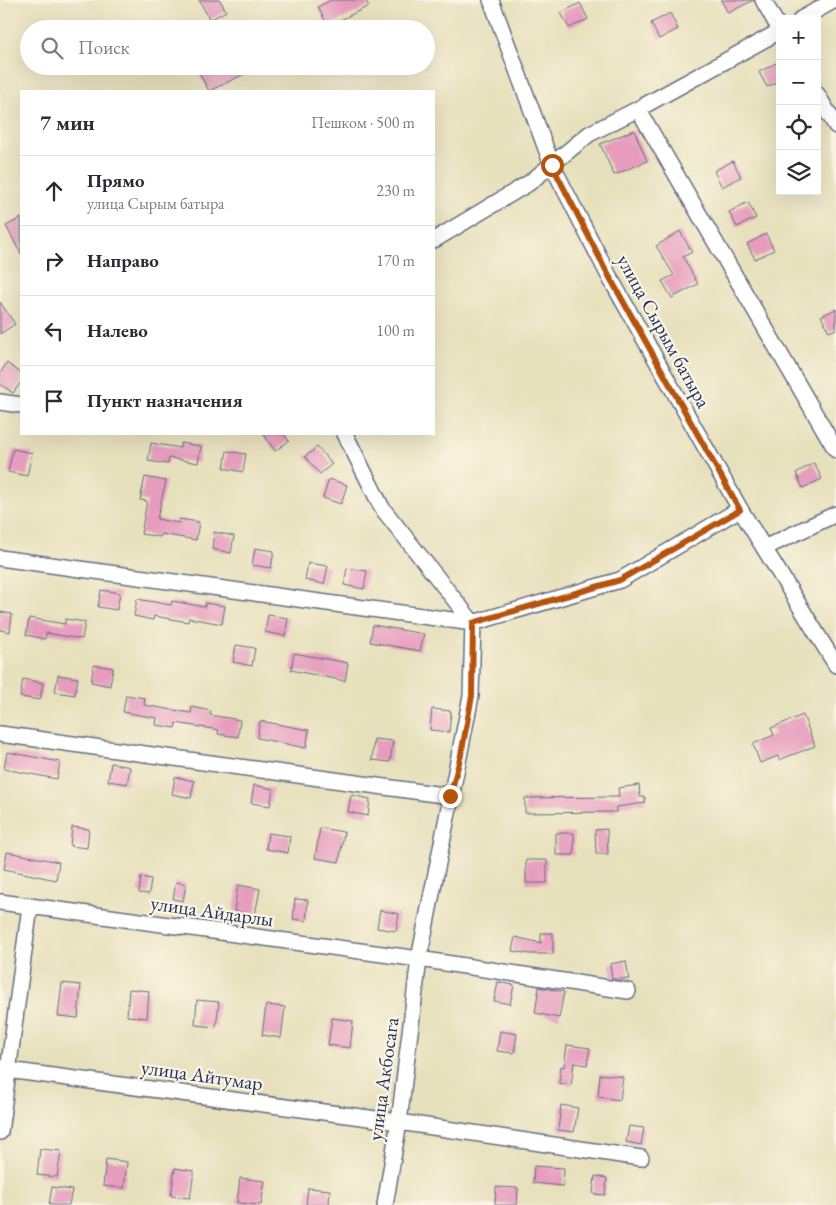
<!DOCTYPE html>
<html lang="ru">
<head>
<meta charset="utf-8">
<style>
	body { margin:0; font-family:"EB Garamond",serif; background:#f7f7f7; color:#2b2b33 }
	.controls { position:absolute; right:15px; top:15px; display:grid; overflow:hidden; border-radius:0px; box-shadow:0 5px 20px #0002 }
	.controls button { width:45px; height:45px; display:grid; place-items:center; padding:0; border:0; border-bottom:1px solid #e1e1e2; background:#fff; color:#2b2b33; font:25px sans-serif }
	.stop { position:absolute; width:15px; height:15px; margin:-11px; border:4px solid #b45309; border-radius:50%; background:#fff }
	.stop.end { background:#b45309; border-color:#fff; box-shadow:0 1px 5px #0008 }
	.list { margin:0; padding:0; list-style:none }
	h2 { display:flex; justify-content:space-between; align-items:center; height:65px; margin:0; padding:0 20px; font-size:21px }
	h2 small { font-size:16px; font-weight:400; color:#7c7c81 }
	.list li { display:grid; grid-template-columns:32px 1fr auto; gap:15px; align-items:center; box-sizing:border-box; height:70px; padding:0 20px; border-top:1px solid #e1e1e2 }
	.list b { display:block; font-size:19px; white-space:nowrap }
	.list p { margin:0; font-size:16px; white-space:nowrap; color:#7c7c81 }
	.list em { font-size:16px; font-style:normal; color:#7c7c81 }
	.icon { flex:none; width:28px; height:28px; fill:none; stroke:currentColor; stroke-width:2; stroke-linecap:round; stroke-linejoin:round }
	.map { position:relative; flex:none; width:836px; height:1205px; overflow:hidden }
	.search { position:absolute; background:#fff; box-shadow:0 5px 20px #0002; left:20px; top:20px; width:415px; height:55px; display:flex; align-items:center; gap:12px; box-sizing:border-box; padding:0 18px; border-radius:28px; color:#7c7c81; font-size:19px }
	.panel { position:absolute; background:#fff; box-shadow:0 5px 20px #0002; left:20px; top:90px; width:415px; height:345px; border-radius:0px }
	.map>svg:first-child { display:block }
</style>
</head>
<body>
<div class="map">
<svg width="836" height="1205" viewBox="0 0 836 1205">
	<rect width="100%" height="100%" fill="#fcf5e5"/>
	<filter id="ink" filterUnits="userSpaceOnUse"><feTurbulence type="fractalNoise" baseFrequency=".02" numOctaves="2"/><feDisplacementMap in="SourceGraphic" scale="10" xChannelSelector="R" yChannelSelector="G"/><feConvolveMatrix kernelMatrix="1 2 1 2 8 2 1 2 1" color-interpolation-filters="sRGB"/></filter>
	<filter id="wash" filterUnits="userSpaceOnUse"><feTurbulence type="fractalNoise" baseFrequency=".0096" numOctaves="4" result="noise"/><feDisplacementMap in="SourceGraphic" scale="20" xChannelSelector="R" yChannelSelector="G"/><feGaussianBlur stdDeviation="1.12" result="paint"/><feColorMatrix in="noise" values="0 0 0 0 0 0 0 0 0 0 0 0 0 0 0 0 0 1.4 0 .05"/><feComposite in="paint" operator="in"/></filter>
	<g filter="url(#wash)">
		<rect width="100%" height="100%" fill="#e7e0bc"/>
		<g id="blocks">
			<!-- building -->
			<path fill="#e79cbe" d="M 199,0 L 220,0 L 226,11 L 210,20 Z
				M 331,0 L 365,0 L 369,6 L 328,26 L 318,7 Z
				M 721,0 L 754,0 L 728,13 Z
				M 580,3 L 588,19 L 569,28 L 561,13 Z
				M 670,13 L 678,29 L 659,39 L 651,23 Z
				M 780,61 L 780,81 L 767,87 L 759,72 Z
				M 211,66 L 261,66 L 209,91 L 199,73 Z
				M 634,130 L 647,161 L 614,175 L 600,144 Z
				M 733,161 L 741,177 L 722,187 L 714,171 Z
				M 748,202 L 756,218 L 737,227 L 729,212 Z
				M 21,218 L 21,254 L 6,226 Z
				M 680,231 L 692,252 L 683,257 L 698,284 L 672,298 L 662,281 L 674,275 L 656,246 Z
				M 766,234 L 774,250 L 755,259 L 747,244 Z
				M 0,302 L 15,324 L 0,334 Z
				M 836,309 L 836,329 L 829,332 L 821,316 Z
				M 7,363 L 21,373 L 21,382 L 13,393 L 0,384 L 0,373 Z
				M 263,434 L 284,434 L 289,441 L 275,451 Z
				M 151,443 L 180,448 L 181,443 L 201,446 L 198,463 L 169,458 L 168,464 L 148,461 Z
				M 317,447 L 332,464 L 320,474 L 305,457 Z
				M 13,449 L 32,453 L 27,476 L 8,472 Z
				M 227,451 L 246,454 L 243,472 L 224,468 Z
				M 814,463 L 822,479 L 803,488 L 796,473 Z
				M 145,477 L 166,481 L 157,519 L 179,523 L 179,519 L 199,522 L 196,540 L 161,534 L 160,537 L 141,534 L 147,501 L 140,500 Z
				M 329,479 L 347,485 L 341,504 L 323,498 Z
				M 214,532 L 234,536 L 231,553 L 212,549 Z
				M 255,548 L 274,551 L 271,568 L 252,565 Z
				M 308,563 L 328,566 L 324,584 L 305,580 Z
				M 347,568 L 367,571 L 364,589 L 344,585 Z
				M 101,590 L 120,593 L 117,610 L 98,607 Z
				M 137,599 L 171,605 L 172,601 L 205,607 L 205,603 L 225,606 L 222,624 L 189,618 L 188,622 L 154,616 L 153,620 L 134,616 Z
				M 0,612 L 12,614 L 10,632 L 0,630 Z
				M 268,615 L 288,618 L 285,636 L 265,632 Z
				M 29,618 L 65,624 L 65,619 L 85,622 L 82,639 L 46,633 L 45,639 L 26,635 Z
				M 373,625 L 424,634 L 420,651 L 370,642 Z
				M 236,645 L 255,648 L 252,666 L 233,662 Z
				M 294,653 L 348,663 L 345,681 L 291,670 Z
				M 94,665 L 113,668 L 110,686 L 91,682 Z
				M 58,675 L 78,678 L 75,695 L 55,692 Z
				M 23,679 L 43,683 L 40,700 L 20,697 Z
				M 126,695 L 145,698 L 144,705 L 191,713 L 192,707 L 211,711 L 210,715 L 240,720 L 238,737 L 218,734 L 219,730 L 176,723 L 175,728 L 156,725 L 157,718 L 123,712 Z
				M 432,709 L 451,711 L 449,732 L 430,730 Z
				M 803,715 L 815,746 L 779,760 L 778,756 L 760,763 L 753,744 L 774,735 L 771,728 Z
				M 260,721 L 309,730 L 306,748 L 257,738 Z
				M 374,739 L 393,741 L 390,762 L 372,760 Z
				M 7,752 L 60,762 L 57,779 L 4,769 Z
				M 111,763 L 130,767 L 127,784 L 108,781 Z
				M 175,777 L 194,781 L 191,798 L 172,794 Z
				M 254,785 L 273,789 L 270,806 L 251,803 Z
				M 639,785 L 640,797 L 645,797 L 645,803 L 616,807 L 616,812 L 525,813 L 525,798 L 619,797 L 618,788 Z
				M 351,795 L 370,799 L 368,816 L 348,812 Z
				M 72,827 L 89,829 L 87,848 L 70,846 Z
				M 320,828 L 344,832 L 339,862 L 315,858 Z
				M 607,829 L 608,854 L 596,854 L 595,830 Z
				M 268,833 L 290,836 L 288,853 L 266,849 Z
				M 556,833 L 574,833 L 574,855 L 556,855 Z
				M 7,852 L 59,862 L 56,880 L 4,869 Z
				M 526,860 L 547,860 L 547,883 L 526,883 Z
				M 141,877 L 151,879 L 149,894 L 139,893 Z
				M 176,882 L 186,884 L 183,901 L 173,899 Z
				M 238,885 L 260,889 L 255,915 L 234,911 Z
				M 295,899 L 308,900 L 306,921 L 293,919 Z
				M 380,910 L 399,914 L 396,931 L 377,928 Z
				M 541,933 L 553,933 L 553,954 L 530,954 L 512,951 L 515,937 L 541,943 Z
				M 626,961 L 629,979 L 612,979 L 610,964 Z
				M 498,982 L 514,985 L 510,1004 L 494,1001 Z
				M 62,983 L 81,985 L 78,1018 L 58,1016 Z
				M 539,987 L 564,992 L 559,1018 L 535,1013 Z
				M 129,989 L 149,991 L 147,1018 L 127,1016 Z
				M 197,1000 L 219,1002 L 216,1027 L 195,1025 Z
				M 266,1005 L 285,1007 L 281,1038 L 262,1035 Z
				M 332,1018 L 353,1021 L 350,1048 L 328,1045 Z
				M 500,1031 L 517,1034 L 514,1053 L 497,1051 Z
				M 567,1045 L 590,1048 L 587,1065 L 574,1063 L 571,1085 L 559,1083 L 561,1066 L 564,1067 Z
				M 600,1074 L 623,1077 L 620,1100 L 598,1097 Z
				M 561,1105 L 578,1108 L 574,1132 L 558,1130 Z
				M 629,1126 L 644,1128 L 641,1145 L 626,1142 Z
				M 40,1149 L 61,1151 L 57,1177 L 37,1175 Z
				M 106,1159 L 127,1162 L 124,1188 L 103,1186 Z
				M 534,1166 L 564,1168 L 563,1186 L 533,1183 Z
				M 175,1168 L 194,1171 L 190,1198 L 171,1196 Z
				M 595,1176 L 607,1178 L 605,1195 L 593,1194 Z
				M 240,1178 L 265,1181 L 261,1205 L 237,1203 Z
				M 52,1187 L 72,1190 L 69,1205 L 49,1205 Z
				M 496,1187 L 518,1188 L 517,1205 L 495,1205 Z
				M 308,1188 L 330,1190 L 329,1205 L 306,1205 Z"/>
		</g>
	</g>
	<g filter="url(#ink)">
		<use href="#blocks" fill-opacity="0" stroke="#626d7f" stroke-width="1"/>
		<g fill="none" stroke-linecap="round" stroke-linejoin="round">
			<defs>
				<path id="minor" d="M 491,0 L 552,165 L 609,276 L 740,509 L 836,665
					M 763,0 L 780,30
					M 801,19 L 835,0
					M 817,94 L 836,126
					M 638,109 L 836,450
					M 434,240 L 529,183 L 589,134 L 638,109 L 780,31
					M 0,402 L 21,405
					M 345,434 L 382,508 L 473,623 L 471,696 L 419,959 L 399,1122 L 385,1205
					M 764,548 L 836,514
					M 0,558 L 473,623 L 620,580 L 740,509
					M 0,734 L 450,796
					M 0,902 L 419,959 L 628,991
					M 0,1069 L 399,1122 L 641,1158
					M 0,1132 L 30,906"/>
			</defs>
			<!-- minor casing -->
			<use href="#minor" stroke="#626d7f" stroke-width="18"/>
			<!-- minor -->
			<use href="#minor" stroke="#fff" stroke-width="15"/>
		</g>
	</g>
	<g fill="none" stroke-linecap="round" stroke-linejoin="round" filter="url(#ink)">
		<!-- route -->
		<path stroke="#b45309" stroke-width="6" d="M 450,796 L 461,755 L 472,696 L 473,623 L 620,580 L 740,510 L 609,276 L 552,165"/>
	</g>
	<g text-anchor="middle" stroke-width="4.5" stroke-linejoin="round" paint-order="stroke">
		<!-- street labels -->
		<g font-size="20" fill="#1b2f5e" stroke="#fcf5e5">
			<text transform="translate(664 331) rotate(61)" y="7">улица Сырым батыра</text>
			<text transform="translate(212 911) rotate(8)" y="7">улица Айдарлы</text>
			<text transform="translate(202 1075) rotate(8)" y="7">улица Айтумар</text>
			<text transform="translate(383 1079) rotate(-82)" y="7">улица Акбосага</text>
		</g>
	</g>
</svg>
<div class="controls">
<button>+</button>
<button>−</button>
<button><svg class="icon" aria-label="locate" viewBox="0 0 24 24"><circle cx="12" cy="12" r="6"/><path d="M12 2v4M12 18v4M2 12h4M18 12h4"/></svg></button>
<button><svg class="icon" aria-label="layers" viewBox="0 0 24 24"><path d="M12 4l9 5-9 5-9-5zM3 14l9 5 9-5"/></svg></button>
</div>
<div class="stop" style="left:552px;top:165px"></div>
<div class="stop end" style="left:450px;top:796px"></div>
<div class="search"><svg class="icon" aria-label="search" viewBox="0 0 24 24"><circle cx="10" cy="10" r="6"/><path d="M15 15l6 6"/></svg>Поиск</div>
<section class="panel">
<h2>7 мин<small>Пешком · 500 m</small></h2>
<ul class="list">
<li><svg class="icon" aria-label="ahead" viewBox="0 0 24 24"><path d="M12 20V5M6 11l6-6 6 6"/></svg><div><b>Прямо</b><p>улица Сырым батыра</p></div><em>230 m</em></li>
<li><svg class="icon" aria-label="right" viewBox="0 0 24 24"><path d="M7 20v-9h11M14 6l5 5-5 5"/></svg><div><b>Направо</b></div><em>170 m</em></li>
<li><svg class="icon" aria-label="left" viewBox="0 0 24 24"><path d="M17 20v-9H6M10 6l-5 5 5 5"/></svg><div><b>Налево</b></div><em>100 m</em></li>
<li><svg class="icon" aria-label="arrive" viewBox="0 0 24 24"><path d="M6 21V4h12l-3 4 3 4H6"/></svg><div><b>Пункт назначения</b></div></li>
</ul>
</section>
</div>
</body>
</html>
